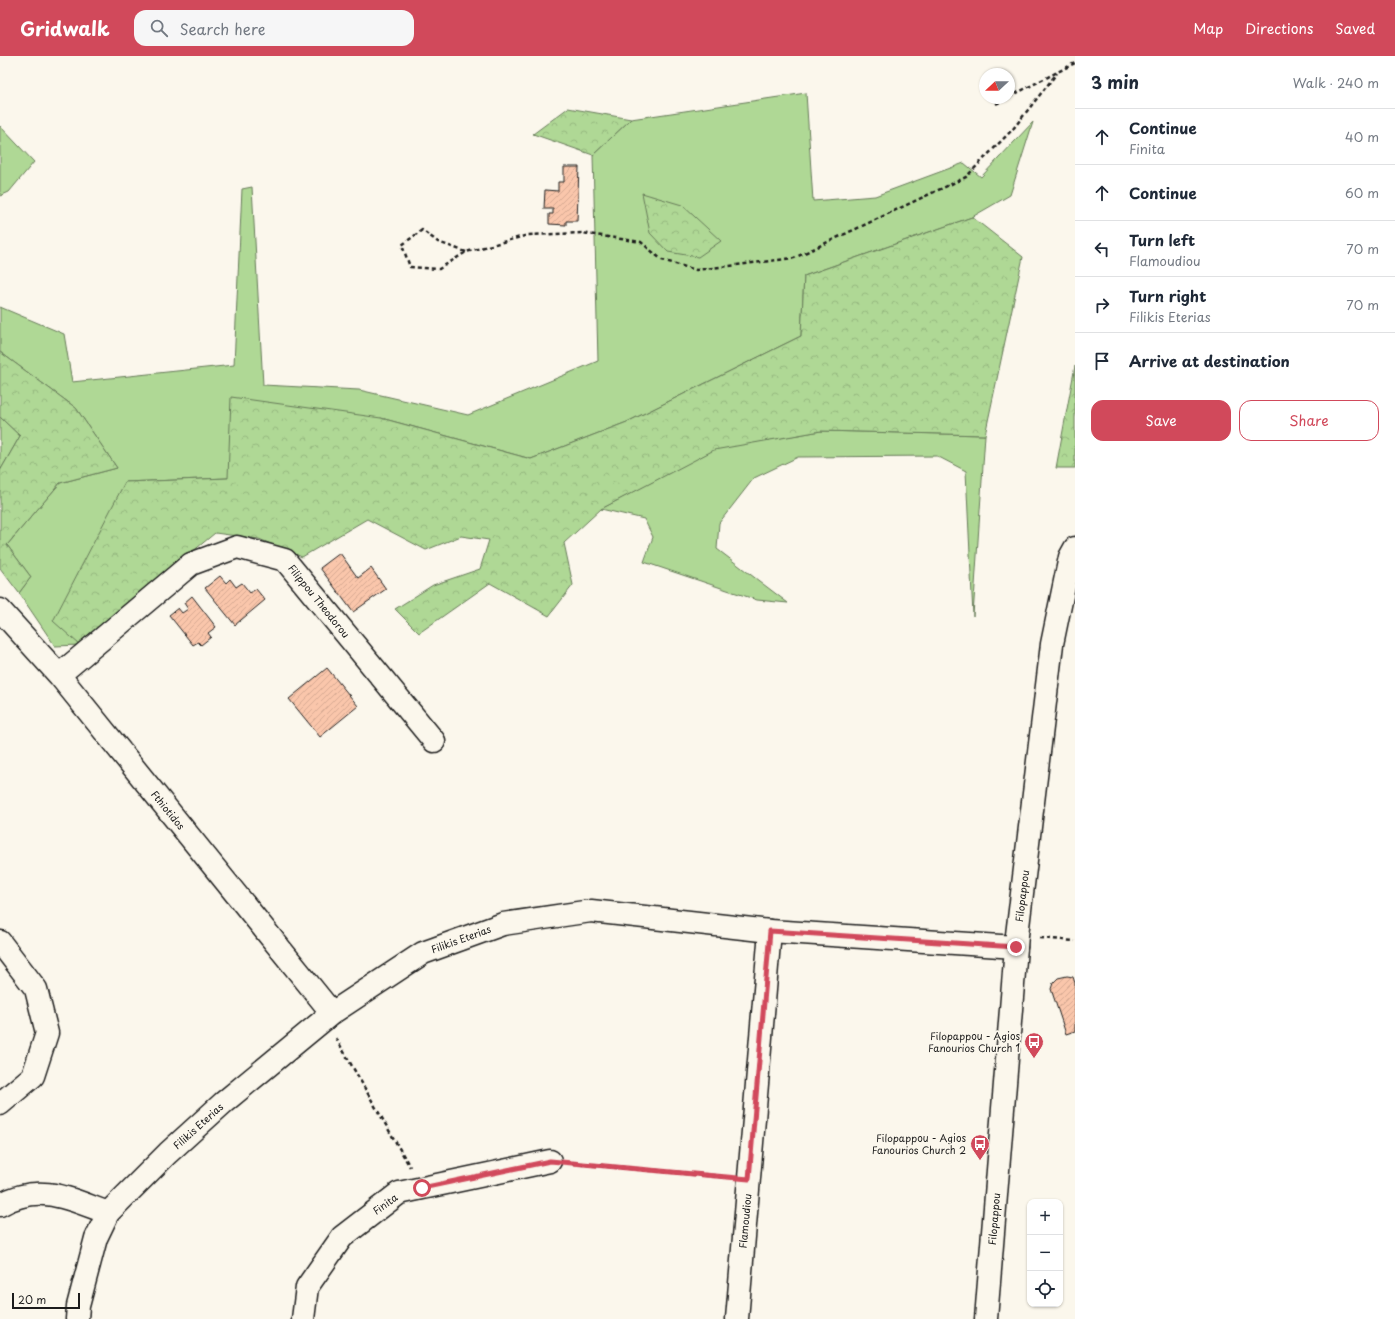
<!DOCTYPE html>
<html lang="en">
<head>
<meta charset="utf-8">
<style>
	body { margin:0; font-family:"Playpen Sans",sans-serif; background:#f6f6f7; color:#1f2937 }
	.controls { position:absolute; right:12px; bottom:12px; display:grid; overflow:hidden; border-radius:8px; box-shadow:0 1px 3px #0004 }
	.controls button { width:36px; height:36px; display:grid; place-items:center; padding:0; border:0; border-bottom:1px solid #e0e1e3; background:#fff; color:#1f2937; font:20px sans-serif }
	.compass { position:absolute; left:979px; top:12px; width:36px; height:36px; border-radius:50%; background:#fff; box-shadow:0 1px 3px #0004; rotate:248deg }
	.scale { position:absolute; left:12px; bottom:10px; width:68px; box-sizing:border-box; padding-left:4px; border:2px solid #1c1c1c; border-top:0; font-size:11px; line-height:14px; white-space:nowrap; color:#1c1c1c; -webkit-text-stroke:3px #fbf7ec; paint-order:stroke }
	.stop { position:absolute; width:12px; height:12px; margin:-9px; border:3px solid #d1495b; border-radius:50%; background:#fff }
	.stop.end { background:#d1495b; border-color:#fff; box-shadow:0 1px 4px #0008 }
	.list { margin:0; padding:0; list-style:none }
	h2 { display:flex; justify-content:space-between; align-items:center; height:52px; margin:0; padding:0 16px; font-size:17px }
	h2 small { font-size:13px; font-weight:400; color:#747a83 }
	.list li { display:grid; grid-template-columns:26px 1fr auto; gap:12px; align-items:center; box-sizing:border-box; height:56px; padding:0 16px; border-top:1px solid #e0e1e3 }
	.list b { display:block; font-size:15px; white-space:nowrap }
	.list p { margin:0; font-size:13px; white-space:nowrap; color:#747a83 }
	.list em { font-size:13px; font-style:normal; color:#747a83 }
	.actions { display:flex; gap:8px; padding:12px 16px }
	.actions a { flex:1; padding:9px 0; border:1px solid #d1495b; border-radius:12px; text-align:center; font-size:14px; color:#d1495b }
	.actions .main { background:#d1495b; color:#fff }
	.icon { flex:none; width:22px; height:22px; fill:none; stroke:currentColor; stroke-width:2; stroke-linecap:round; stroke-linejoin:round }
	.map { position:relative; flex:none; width:1075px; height:1263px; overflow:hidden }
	header { display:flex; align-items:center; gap:24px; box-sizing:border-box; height:56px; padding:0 20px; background:#d1495b; color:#fff }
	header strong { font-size:19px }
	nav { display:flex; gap:22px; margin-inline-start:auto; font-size:14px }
	.search { width:280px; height:36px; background:#f6f6f7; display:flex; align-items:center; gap:10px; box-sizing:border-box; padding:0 14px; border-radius:12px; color:#747a83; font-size:15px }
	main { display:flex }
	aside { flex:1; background:#fff }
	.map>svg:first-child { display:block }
</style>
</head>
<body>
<header>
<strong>Gridwalk</strong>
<div class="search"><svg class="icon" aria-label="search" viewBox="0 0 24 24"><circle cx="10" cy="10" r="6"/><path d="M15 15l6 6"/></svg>Search here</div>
<nav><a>Map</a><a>Directions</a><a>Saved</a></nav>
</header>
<main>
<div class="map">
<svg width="1075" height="1263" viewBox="0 0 1075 1263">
	<defs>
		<pattern id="forest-crowns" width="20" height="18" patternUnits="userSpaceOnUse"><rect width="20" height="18" fill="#afd895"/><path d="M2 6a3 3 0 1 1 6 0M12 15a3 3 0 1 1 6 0" fill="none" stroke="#96b980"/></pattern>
		<pattern id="building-hatch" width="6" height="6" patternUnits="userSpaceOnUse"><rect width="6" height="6" fill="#fac6ab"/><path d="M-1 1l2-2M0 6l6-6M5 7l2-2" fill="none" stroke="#d6aa93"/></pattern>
	</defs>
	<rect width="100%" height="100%" fill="#fbf7ec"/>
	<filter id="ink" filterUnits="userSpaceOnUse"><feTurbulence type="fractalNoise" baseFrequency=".025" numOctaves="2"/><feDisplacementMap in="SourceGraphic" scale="8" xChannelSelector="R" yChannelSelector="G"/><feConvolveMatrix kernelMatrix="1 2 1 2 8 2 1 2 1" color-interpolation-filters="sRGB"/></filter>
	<g filter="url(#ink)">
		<!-- green -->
		<path fill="#afd895" stroke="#667a58" d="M 806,37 L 813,145 L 875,140 L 964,107 L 981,121 L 1033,66 L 1010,139 L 972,161 L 804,220 L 801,280 L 627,366 L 531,403 L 381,362 L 228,422 L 125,426 L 80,589 L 55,590 L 19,537 L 31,521 L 7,489 L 60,427 L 117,412 L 76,352 L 0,296 L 0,251 L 64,278 L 72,326 L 234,309 L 242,133 L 252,131 L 263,329 L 359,334 L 468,359 L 598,305 L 593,99 L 631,63 Z
			M 0,70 L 34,106 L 9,136 L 0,140 Z
			M 0,361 L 20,380 L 0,415 Z
			M 821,375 L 985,379 L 973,560 L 966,415 L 937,400 L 798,401 L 754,422 L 719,467 L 717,493 L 788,547 L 757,544 L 644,506 L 653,481 L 644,463 L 601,453 L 714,393 Z"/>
		<!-- forest -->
		<path fill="url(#forest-crowns)" stroke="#667a58" d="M 568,52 L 631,63 L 593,99 L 533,78 Z
			M 642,137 L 682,149 L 721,185 L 698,201 L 668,196 L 650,177 Z
			M 972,161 L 1023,201 L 985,379 L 821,375 L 714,394 L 601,453 L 564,487 L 573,529 L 549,560 L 490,527 L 419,577 L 395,553 L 433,529 L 480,513 L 489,484 L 461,480 L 426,494 L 367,463 L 302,501 L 259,483 L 215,477 L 80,589 L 53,565 L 125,426 L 228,422 L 231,341 L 381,362 L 531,403 L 627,366 L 801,280 L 804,220 Z
			M 0,296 L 76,352 L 117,412 L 60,427 L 7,489 L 31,521 L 19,537 L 0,512 L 0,415 L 20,380 L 0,361 Z
			M 1075,310 L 1075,412 L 1056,412 Z"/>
		<!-- building -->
		<path fill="url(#building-hatch)" stroke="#1c1c1c" d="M 564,111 L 579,111 L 577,165 L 566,165 L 566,169 L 549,168 L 549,158 L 553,158 L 553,153 L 544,153 L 545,134 L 558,135 L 558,126 L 564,126 Z
			M 340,497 L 358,522 L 371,512 L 386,533 L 353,556 L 320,512 Z
			M 220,520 L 226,527 L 230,523 L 236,531 L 242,527 L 250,537 L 256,533 L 265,544 L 235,569 L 205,532 Z
			M 192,540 L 216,571 L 208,577 L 211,581 L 201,589 L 198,586 L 193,589 L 169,559 L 178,552 L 182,557 L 188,553 L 184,547 Z
			M 327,612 L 358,650 L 320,681 L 289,643 Z
			M 1067,920 L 1073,921 L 1075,927 L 1075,975 L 1066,978 L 1051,933 L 1053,927 L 1058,922 Z"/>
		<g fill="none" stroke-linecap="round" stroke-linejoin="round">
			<defs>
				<path id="minor" d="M 0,554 L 59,619 L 332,957
					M 59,619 L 191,508 L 237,491 L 285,504 L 434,685
					M 0,886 L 36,933 L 47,977 L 33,1020 L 0,1048
					M 77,1263 L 78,1250 L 96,1182 L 108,1157
					M 303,1263 L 307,1231 L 342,1181 L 399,1137 L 550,1105
					M 737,1263 L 770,875
					M 986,1263 L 1017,879 L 1052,588 L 1070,501 L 1075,492"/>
				<path id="major" d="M 0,1149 C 39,1126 70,1143 108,1157 L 168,1097 L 223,1047 L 332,957 L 423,897 L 503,868 L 591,855 L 770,875 L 1016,891"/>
			</defs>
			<!-- minor casing -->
			<use href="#minor" stroke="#1c1c1c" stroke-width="25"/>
			<!-- major casing -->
			<use href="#major" stroke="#1c1c1c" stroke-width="25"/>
			<!-- path -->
			<path stroke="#1c1c1c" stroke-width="2.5" stroke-dasharray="4 3" stroke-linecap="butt" d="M 1009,41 L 1075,7
				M 996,48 L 1008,42
				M 466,196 L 438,186 L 422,174 L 402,189 L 410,211 L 439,213 L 466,196 L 528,179 L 582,177 L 641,186 L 662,204 L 696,214 L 794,202 L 966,121 L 1013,73 L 1057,17
				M 1040,882 L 1075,885
				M 336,982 L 410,1111
				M 572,1107 L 726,1121"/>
			<!-- minor -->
			<use href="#minor" stroke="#fbf7ec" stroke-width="22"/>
			<!-- major -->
			<use href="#major" stroke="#fbf7ec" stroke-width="22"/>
		</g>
	</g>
	<g fill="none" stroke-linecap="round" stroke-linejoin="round" filter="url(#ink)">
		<!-- route -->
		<path stroke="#d1495b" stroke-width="5" d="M 422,1132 L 550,1105 L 749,1123 L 770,875 L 1016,891"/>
	</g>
	<!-- icons -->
	<defs>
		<symbol id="bus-pin" viewBox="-11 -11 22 30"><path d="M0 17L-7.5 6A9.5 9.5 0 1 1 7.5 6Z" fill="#d1495b" stroke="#fbf7ec"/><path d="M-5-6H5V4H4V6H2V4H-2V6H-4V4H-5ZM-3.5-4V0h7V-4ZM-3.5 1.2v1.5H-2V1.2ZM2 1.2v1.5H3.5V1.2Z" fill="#fff"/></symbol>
	</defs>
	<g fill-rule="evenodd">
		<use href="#bus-pin" x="1023" y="975" width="22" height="30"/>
		<use href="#bus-pin" x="969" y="1077" width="22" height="30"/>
	</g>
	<g text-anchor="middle" stroke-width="3.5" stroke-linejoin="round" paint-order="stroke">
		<!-- street labels -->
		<g font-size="10" fill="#1c1c1c" stroke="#fbf7ec">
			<text transform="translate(319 545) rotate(51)" y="4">Filippou Theodorou</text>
			<text transform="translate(168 754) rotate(51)" y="4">Fthiotidos</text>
			<text transform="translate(1022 840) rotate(-83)" y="4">Filopappou</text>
			<text transform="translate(461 883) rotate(-20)" y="4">Filikis Eterias</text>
			<text transform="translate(198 1070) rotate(-42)" y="4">Filikis Eterias</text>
			<text transform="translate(385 1148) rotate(-36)" y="4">Finita</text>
			<text transform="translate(994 1163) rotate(-85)" y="4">Filopappou</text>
			<text transform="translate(745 1165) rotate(-85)" y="4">Flamoudiou</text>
		</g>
		<!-- poi labels -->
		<g font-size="10" fill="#1c1c1c" stroke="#fbf7ec" text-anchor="end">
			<text x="1020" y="984">Filopappou - Agios<tspan x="1020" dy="12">Fanourios Church 1</tspan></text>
			<text x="966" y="1086">Filopappou - Agios<tspan x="966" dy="12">Fanourios Church 2</tspan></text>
		</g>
	</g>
</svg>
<div class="controls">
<button>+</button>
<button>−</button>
<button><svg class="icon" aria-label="locate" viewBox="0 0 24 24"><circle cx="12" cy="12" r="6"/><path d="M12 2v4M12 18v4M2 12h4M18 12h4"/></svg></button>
</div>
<svg class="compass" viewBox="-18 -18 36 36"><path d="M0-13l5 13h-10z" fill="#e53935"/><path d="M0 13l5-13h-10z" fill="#747a83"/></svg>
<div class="scale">20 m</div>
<div class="stop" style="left:422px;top:1132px"></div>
<div class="stop end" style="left:1016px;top:891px"></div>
</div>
<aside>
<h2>3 min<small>Walk · 240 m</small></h2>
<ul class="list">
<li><svg class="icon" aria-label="ahead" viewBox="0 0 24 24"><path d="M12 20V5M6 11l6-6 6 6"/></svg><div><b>Continue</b><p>Finita</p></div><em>40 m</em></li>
<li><svg class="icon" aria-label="ahead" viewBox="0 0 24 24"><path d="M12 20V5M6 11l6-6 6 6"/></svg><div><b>Continue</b></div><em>60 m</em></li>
<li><svg class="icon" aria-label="left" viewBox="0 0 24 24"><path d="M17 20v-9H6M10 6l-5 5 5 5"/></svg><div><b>Turn left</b><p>Flamoudiou</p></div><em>70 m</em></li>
<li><svg class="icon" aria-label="right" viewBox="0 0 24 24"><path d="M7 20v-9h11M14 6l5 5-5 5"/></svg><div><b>Turn right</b><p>Filikis Eterias</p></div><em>70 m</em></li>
<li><svg class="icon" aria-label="arrive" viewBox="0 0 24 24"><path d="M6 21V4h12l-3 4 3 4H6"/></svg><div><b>Arrive at destination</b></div></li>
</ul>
<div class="actions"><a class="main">Save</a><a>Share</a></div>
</aside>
</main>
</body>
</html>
